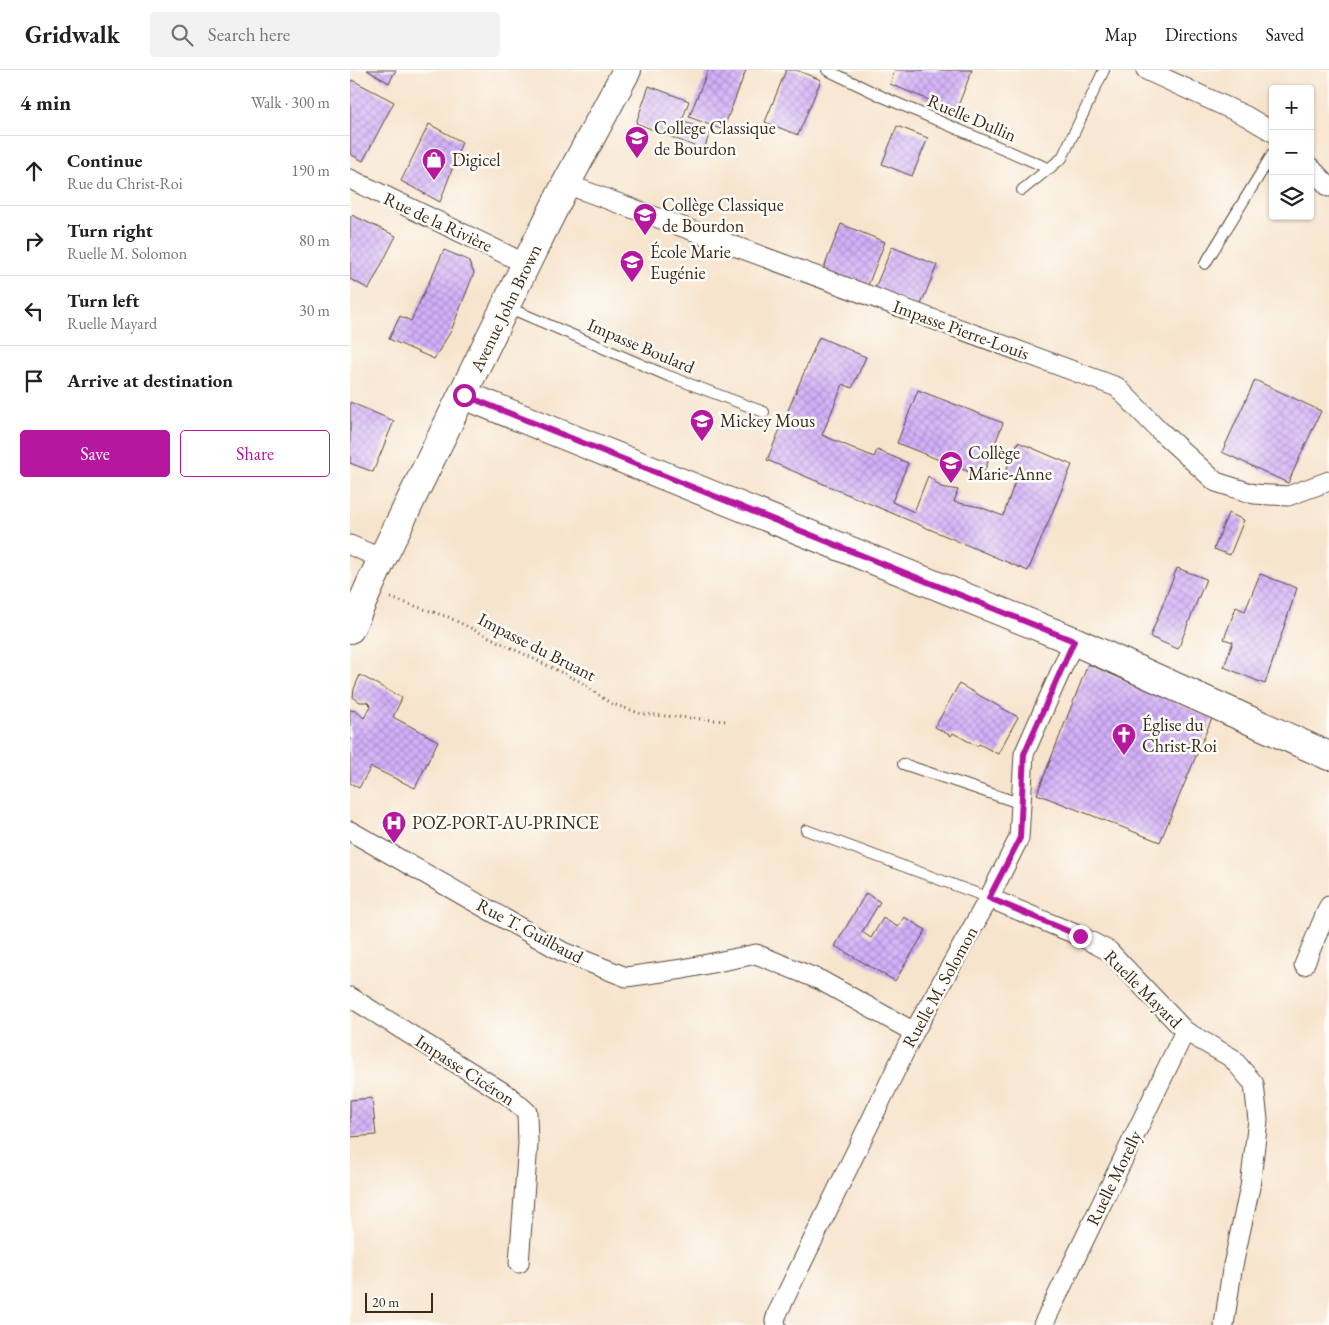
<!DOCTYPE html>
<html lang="en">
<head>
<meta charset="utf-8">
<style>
	body { margin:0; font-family:"EB Garamond",serif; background:#f2f2f2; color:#202124 }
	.controls { position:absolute; right:15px; top:15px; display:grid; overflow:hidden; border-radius:5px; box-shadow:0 1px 4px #0004 }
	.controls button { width:45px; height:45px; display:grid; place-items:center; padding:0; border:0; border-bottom:1px solid #e0e0e0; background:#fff; color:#202124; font:25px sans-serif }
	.scale { position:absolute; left:15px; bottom:12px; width:68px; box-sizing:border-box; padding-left:5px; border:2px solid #3b2a1e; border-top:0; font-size:14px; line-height:18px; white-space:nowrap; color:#3b2a1e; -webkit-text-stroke:4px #fdfcf7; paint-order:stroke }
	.stop { position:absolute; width:15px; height:15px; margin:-11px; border:4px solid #b5179e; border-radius:50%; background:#fff }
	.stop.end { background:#b5179e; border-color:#fff; box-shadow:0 1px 5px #0008 }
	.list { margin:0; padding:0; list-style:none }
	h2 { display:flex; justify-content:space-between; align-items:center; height:65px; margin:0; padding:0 20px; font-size:21px }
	h2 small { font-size:16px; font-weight:400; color:#757577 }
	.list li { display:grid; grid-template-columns:32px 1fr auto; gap:15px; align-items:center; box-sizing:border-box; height:70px; padding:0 20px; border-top:1px solid #e0e0e0 }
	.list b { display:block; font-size:19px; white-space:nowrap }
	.list p { margin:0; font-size:16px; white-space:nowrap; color:#757577 }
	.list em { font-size:16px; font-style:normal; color:#757577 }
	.actions { display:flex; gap:10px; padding:15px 20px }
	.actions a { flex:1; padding:11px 0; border:1px solid #b5179e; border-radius:5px; text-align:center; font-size:18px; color:#b5179e }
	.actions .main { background:#b5179e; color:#fff }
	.icon { flex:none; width:28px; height:28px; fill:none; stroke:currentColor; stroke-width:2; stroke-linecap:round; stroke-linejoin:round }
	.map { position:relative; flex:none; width:979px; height:1255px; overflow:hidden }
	header { display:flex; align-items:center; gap:30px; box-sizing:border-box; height:70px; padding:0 25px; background:#fff; border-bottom:1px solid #e0e0e0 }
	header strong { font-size:24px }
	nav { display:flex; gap:28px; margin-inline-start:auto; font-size:18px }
	.search { width:350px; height:45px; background:#f2f2f2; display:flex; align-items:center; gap:12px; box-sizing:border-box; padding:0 18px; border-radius:5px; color:#757577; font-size:19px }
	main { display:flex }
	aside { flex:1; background:#fff }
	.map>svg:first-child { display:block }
</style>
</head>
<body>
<header>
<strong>Gridwalk</strong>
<div class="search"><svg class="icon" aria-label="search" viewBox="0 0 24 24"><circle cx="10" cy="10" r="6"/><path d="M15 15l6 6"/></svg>Search here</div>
<nav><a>Map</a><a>Directions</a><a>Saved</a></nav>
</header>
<main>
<aside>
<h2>4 min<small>Walk · 300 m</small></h2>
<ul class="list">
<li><svg class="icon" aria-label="ahead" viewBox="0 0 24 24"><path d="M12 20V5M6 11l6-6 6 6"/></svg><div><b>Continue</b><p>Rue du Christ-Roi</p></div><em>190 m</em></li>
<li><svg class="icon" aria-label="right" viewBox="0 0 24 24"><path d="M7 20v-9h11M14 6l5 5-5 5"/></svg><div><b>Turn right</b><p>Ruelle M. Solomon</p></div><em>80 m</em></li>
<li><svg class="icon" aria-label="left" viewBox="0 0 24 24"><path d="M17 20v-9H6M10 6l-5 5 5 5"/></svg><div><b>Turn left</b><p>Ruelle Mayard</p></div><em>30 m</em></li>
<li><svg class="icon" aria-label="arrive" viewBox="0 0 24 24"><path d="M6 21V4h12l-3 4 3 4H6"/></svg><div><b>Arrive at destination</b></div></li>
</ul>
<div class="actions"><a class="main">Save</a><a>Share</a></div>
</aside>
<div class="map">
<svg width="979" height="1255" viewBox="0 0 979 1255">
	<defs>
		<pattern id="building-cross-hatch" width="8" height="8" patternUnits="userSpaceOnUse" patternTransform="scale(1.25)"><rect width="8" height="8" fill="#d3b0f9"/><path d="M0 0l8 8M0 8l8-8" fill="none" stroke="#ac8fc9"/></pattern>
	</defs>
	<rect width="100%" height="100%" fill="#fdfcf7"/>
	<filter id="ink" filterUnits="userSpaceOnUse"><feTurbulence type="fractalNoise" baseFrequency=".02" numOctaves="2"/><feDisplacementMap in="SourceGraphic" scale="10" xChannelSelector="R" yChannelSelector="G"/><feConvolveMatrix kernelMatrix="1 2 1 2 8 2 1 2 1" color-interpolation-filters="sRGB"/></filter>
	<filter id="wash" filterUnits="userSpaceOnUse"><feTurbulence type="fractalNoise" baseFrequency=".0096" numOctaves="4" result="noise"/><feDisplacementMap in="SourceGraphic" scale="20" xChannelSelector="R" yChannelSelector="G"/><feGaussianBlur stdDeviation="1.12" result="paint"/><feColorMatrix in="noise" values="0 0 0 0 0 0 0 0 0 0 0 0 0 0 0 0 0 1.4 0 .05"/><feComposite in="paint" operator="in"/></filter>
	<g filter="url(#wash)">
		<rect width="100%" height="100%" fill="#f7e4cd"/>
		<g id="blocks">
			<!-- building -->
			<path fill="url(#building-cross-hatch)" d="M 17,0 L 46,0 L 39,13 Z
				M 358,0 L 396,0 L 373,60 L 339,47 Z
				M 436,0 L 446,0 L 471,10 L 448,65 L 415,52 Z
				M 545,0 L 622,0 L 606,41 L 540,14 Z
				M 2,10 L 44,32 L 13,91 L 0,84 L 0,13 Z
				M 299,16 L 339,31 L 332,51 L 360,62 L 354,80 L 286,53 Z
				M 79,54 L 112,72 L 90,132 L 51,111 Z
				M 547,56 L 578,68 L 562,106 L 532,94 Z
				M 2,145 L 46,166 L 19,219 L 0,209 L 0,149 Z
				M 491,154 L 535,172 L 517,218 L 473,200 Z
				M 542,177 L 587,195 L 570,237 L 525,218 Z
				M 94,180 L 118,190 L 124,203 L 101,261 L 84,289 L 39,269 L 50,246 L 61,251 Z
				M 469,267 L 516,287 L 502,318 L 493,314 L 472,365 L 524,387 L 527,380 L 558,393 L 542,432 L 564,442 L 578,406 L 591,417 L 608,420 L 604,432 L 630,437 L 653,446 L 667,406 L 656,401 L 668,372 L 722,395 L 678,501 L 417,390 Z
				M 905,310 L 971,341 L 938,413 L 872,382 Z
				M 568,320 L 653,353 L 632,407 L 547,373 Z
				M 0,332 L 44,351 L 23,402 L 0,393 Z
				M 878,443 L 894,450 L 880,485 L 864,479 Z
				M 827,498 L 856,509 L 828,579 L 800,567 Z
				M 910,504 L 947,518 L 915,614 L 874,597 L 883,572 L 874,569 L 886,537 L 895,541 Z
				M 738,594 L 862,648 L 810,772 L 687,724 Z
				M 10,605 L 52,628 L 43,647 L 88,671 L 65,718 L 21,697 L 9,718 L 0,713 L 0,640 L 6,641 L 14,648 L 21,636 L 17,632 L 10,632 L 3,627 L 4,619 Z
				M 609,614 L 668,647 L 648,684 L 629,674 L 627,676 L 603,663 L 601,666 L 585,657 Z
				M 516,823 L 530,832 L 512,862 L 521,868 L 533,848 L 548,857 L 554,847 L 576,860 L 545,911 L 485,876 Z
				M 22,1028 L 26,1065 L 0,1067 L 0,1030 Z"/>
		</g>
	</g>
	<g filter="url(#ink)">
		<use href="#blocks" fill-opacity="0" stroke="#574638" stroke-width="1"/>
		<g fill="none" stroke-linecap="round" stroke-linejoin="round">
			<defs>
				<path id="lane" d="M 477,0 L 533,27 L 700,99
					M 672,120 L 712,88 L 754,0
					M 855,194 L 923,83
					M 157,237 L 316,305 L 414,342
					M 553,694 L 672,734
					M 456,760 L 639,828"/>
				<path id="street" d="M 796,0 L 896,46 L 923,62
					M 960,97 L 979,117
					M 0,109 L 176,194
					M 216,114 L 767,317 L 809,360 L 866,412 L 904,424 L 938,426 L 979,411
					M 0,475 L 32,489
					M 0,761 L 213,882 L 276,907 L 333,899 L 406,884 L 470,910 L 564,962
					M 639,828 L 730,866 L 759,881 L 835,961 L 882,988 L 904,1014 L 908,1050 L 900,1117 L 882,1200 L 874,1255
					M 954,895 L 979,836
					M 0,927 L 159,1026 L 177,1042 L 178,1074 L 169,1193
					M 426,1255 L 425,1251 L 427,1244 L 564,962 L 639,828 L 669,768 L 674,684 L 724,571
					M 693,1255 L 835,961"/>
				<path id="secondary" d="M 114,325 L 724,571 L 979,686
					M 0,559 L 32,489 L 176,194 L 216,114 L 277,0"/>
			</defs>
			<!-- lane casing -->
			<use href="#lane" stroke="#574638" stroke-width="12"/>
			<!-- street casing -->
			<use href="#street" stroke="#574638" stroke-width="21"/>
			<!-- secondary casing -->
			<use href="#secondary" stroke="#574638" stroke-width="30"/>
			<!-- path -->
			<path stroke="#574638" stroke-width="3" stroke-dasharray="1 4" stroke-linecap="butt" d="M 41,528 L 98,547 L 229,611 L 260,633 L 292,644 L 376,651"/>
			<!-- lane -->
			<use href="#lane" stroke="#fff" stroke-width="10"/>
			<!-- street -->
			<use href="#street" stroke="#fff" stroke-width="19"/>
			<!-- secondary -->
			<use href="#secondary" stroke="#fff" stroke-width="28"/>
		</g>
	</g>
	<g fill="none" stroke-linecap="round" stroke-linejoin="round" filter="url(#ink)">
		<!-- route -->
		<path stroke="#b5179e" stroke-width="6" d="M 114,325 L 724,571 L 674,684 L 670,768 L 639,828 L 730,866"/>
	</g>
	<!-- icons -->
	<defs>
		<symbol id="school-pin" viewBox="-11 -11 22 30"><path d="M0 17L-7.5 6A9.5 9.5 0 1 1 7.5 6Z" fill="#b5179e" stroke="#fdfcf7"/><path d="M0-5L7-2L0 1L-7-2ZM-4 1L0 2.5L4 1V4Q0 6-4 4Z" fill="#fff"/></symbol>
		<symbol id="shop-pin" viewBox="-11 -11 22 30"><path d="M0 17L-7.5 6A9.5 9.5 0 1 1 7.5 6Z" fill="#b5179e" stroke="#fdfcf7"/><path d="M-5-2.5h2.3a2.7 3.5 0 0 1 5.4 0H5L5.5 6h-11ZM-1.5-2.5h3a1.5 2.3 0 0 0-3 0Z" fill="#fff"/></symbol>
		<symbol id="church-pin" viewBox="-11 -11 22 30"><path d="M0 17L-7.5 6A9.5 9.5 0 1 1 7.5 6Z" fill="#b5179e" stroke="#fdfcf7"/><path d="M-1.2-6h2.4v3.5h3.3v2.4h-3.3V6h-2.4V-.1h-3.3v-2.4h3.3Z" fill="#fff"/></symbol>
		<symbol id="hospital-pin" viewBox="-11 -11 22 30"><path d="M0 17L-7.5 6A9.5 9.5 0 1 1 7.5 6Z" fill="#b5179e" stroke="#fdfcf7"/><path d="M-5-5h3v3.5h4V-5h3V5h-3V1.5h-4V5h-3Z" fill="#fff"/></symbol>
	</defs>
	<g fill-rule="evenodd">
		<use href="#school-pin" x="273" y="54" width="28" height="38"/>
		<use href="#shop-pin" x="70" y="76" width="28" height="38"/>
		<use href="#school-pin" x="281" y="131" width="28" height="38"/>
		<use href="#school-pin" x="268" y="178" width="28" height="38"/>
		<use href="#school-pin" x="338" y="337" width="28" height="38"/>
		<use href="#school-pin" x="587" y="379" width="28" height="38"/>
		<use href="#church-pin" x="760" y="651" width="28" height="38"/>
		<use href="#hospital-pin" x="30" y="739" width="28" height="38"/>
	</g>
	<g text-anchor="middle" stroke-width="5" stroke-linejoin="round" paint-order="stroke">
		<!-- street labels -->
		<g font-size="18" fill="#3b2a1e" stroke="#fdfcf7">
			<text transform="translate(622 48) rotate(23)" y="6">Ruelle Dullin</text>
			<text transform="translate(88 152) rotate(25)" y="6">Rue de la Rivière</text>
			<text transform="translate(156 238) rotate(-64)" y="6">Avenue John Brown</text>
			<text transform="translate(611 260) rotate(20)" y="6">Impasse Pierre-Louis</text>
			<text transform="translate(291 276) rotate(23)" y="6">Impasse Boulard</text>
			<text transform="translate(187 577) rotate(27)" y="6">Impasse du Bruant</text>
			<text transform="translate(180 861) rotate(28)" y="6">Rue T. Guilbaud</text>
			<text transform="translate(590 917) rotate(-61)" y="6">Ruelle M. Solomon</text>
			<text transform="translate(793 919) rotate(45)" y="6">Ruelle Mayard</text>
			<text transform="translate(115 1000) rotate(33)" y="6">Impasse Cicéron</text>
			<text transform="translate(764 1108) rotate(-64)" y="6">Ruelle Morelly</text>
		</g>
		<!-- poi labels -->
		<g font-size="18" fill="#3b2a1e" stroke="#fdfcf7" text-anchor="start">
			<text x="304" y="64">College Classique<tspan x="304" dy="21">de Bourdon</tspan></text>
			<text x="102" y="96">Digicel</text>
			<text x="312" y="141">Collège Classique<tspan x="312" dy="21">de Bourdon</tspan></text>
			<text x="300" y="188">École Marie<tspan x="300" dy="21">Eugénie</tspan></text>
			<text x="370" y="357">Mickey Mous</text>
			<text x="618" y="389">Collège<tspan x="618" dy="21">Marie-Anne</tspan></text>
			<text x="792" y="661">Église du<tspan x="792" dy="21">Christ-Roi</tspan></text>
			<text x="62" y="759">POZ-PORT-AU-PRINCE</text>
		</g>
	</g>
</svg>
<div class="controls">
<button>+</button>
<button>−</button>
<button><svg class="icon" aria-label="layers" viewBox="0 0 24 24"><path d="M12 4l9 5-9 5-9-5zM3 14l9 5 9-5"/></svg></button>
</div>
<div class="scale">20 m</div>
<div class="stop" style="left:114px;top:325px"></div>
<div class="stop end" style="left:730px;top:866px"></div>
</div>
</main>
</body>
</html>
